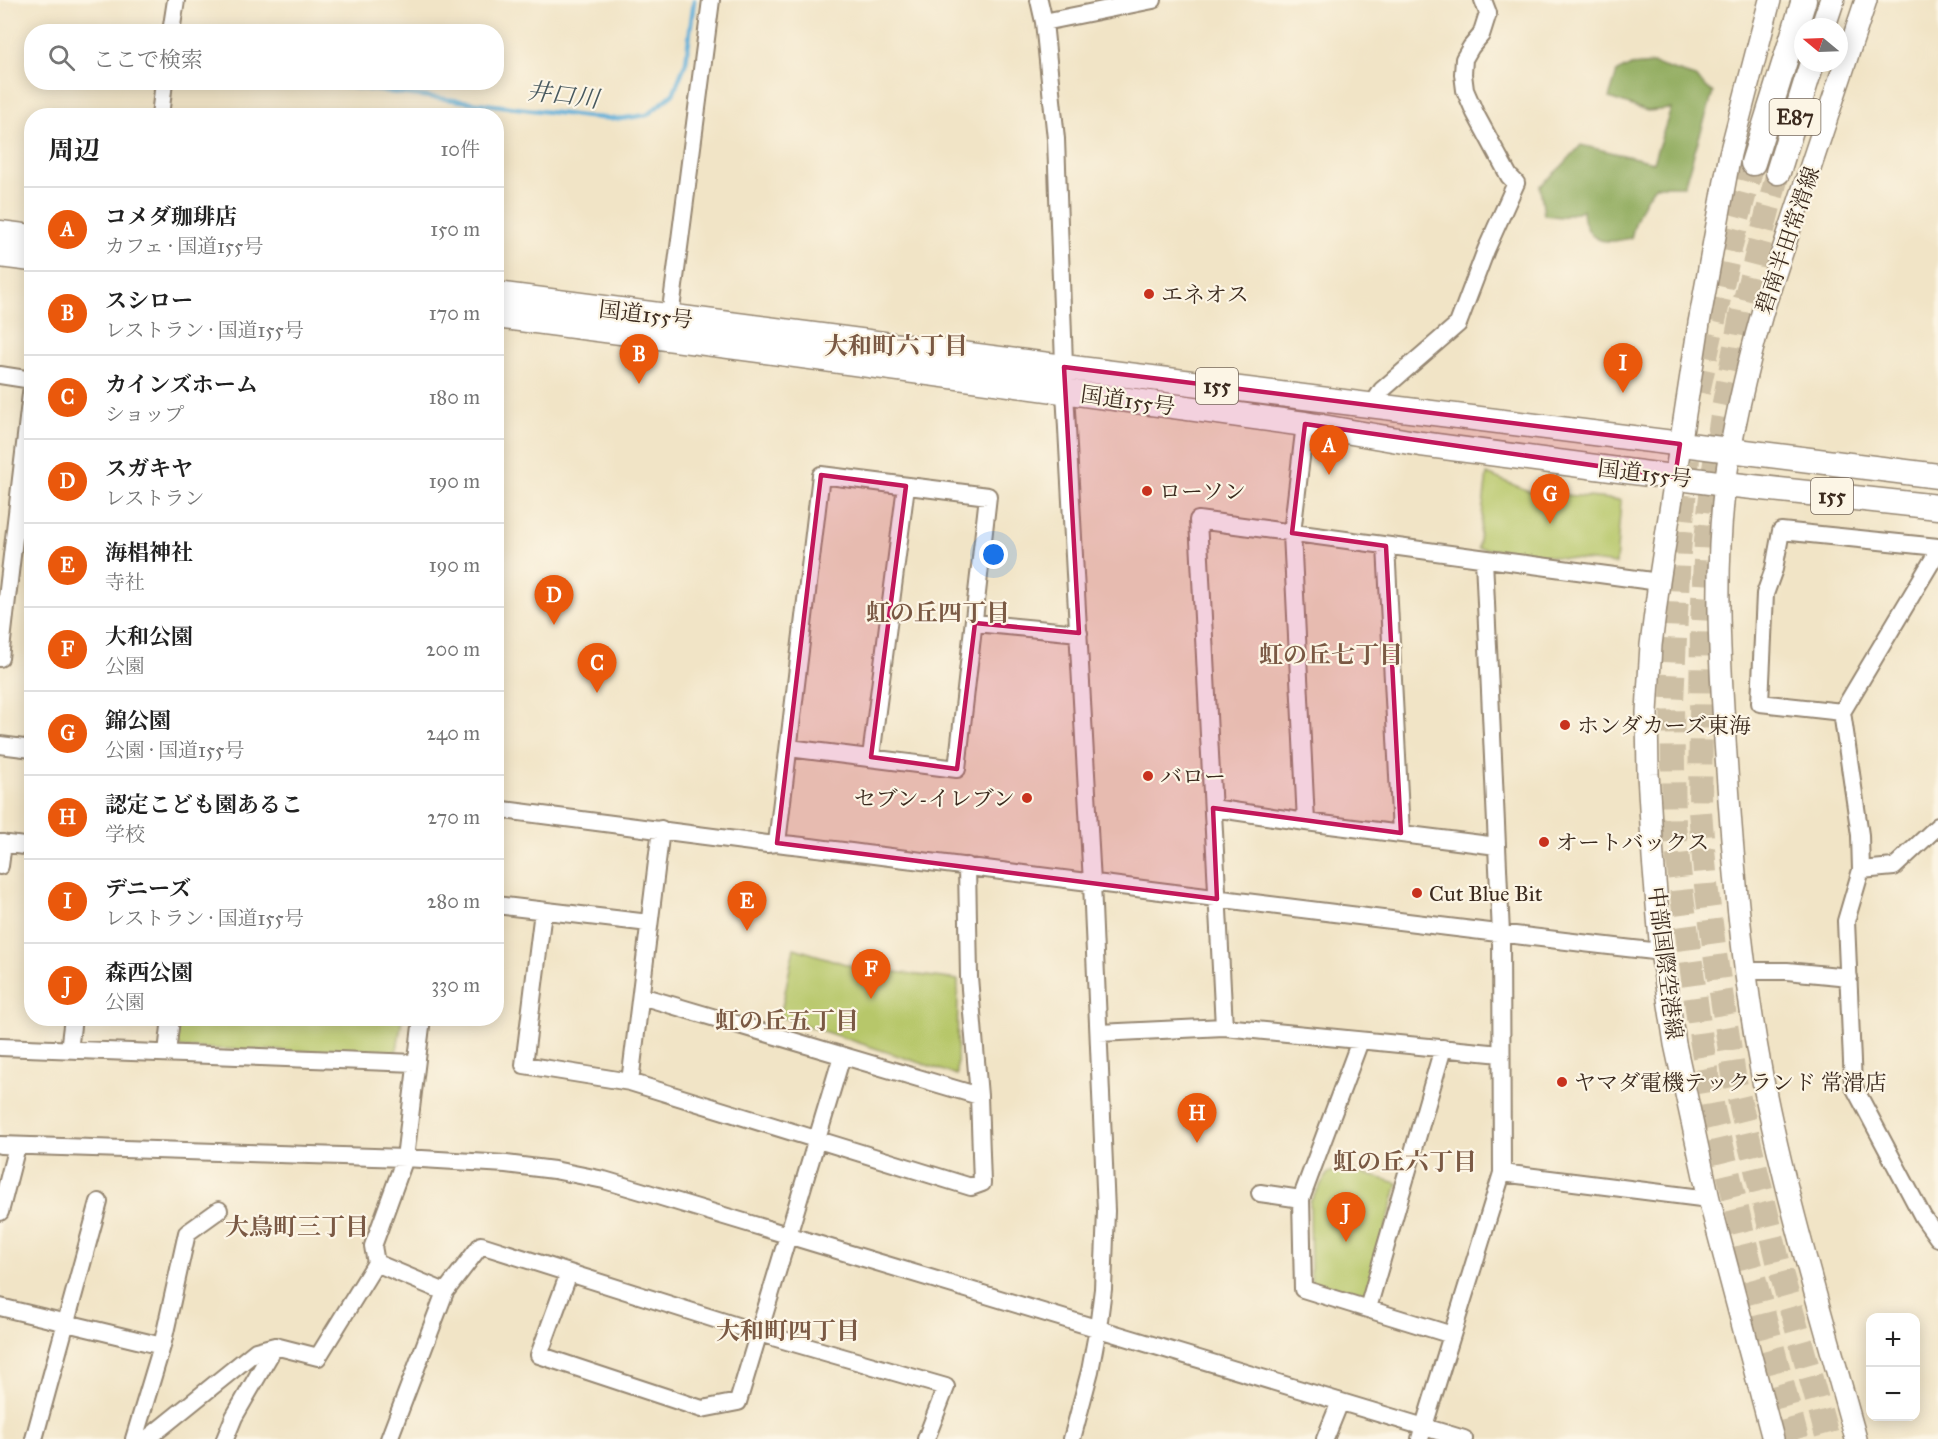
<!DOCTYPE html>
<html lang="ja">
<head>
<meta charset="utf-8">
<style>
	body { margin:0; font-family:"IM FELL Great Primer","Noto Serif JP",serif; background:#f2f2f2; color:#222 }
	.controls { position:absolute; right:18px; bottom:18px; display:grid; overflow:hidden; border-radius:12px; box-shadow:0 3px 15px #0003 }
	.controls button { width:54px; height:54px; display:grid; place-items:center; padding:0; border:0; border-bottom:2px solid #e0e0e0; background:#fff; color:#222; font:30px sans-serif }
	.compass { position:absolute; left:1794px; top:18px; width:54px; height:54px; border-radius:50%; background:#fff; box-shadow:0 3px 15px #0003; rotate:289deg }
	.you { position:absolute; left:994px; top:555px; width:21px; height:21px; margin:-15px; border:4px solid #fff; border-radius:50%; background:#1a73e8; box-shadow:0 0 0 9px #1a73e833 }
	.badge { display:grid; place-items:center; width:39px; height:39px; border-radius:50%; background:#ea580c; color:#fff; font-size:20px; font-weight:700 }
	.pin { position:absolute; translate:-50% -50px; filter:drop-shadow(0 2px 3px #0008) }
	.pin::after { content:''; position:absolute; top:32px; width:21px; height:18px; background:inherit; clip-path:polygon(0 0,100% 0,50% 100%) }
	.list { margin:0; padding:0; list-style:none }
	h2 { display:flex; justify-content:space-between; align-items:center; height:78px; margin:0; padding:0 24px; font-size:26px }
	h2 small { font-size:20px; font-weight:400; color:#767676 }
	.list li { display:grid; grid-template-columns:39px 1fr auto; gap:18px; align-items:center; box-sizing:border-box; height:84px; padding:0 24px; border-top:2px solid #e0e0e0 }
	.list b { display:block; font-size:22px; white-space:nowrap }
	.list p { margin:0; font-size:20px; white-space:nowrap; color:#767676 }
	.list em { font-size:20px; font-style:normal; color:#767676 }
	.icon { flex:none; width:33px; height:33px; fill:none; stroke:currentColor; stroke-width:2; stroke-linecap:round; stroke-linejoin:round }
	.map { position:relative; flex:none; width:1938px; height:1439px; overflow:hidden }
	.search { position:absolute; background:#fff; box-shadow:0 3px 15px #0003; left:24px; top:24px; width:480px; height:66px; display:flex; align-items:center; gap:15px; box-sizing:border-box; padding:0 21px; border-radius:24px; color:#767676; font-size:22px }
	.panel { position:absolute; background:#fff; box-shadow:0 3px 15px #0003; left:24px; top:108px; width:480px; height:918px; border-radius:24px }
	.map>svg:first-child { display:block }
</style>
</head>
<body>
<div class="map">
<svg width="1938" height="1439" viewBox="0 0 1938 1439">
	<rect width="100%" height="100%" fill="#fcf5e5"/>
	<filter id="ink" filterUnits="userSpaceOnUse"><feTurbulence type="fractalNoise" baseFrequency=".0167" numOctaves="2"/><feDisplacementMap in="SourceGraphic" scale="12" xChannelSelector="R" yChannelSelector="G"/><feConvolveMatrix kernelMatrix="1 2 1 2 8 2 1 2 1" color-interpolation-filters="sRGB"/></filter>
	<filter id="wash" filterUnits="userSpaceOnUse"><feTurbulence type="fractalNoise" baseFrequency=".008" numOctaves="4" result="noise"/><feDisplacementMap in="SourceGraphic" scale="24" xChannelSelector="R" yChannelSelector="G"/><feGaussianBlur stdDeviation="1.35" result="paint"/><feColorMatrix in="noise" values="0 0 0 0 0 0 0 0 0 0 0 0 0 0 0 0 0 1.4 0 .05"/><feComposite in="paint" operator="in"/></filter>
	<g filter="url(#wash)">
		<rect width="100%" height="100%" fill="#f1e4c6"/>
		<!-- green -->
		<path fill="#b7c76a" stroke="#797844" stroke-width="1.5" d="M 1487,474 L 1531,492 L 1621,500 L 1616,564 L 1478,548 Z
			M 794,948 L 855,967 L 958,980 L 957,1075 L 780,1017 Z
			M 179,1019 L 402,1019 L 397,1050 L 392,1054 L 181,1048 L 176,1041 Z
			M 1342,1168 L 1398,1183 L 1367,1298 L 1311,1282 L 1310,1202 L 1328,1173 Z"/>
		<!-- forest -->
		<path fill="#91ac5e" stroke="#666b3e" stroke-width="1.5" d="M 1654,64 L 1695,77 L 1713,93 L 1684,186 L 1655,186 C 1642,202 1636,218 1631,238 C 1624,239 1615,242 1607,241 C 1590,241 1583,224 1583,210 L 1561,217 L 1544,215 L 1540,186 L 1562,166 L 1581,145 L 1653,162 L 1671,109 L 1647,111 L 1609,98 L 1617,72 L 1629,66 Z"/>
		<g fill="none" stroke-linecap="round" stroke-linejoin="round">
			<!-- stream -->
			<path stroke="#5fafd9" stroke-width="4.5" d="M 311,82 L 589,117 L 619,119 L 647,115 L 673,94 L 686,62 L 694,0"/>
		</g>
	</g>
	<g filter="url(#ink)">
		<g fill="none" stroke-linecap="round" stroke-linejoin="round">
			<!-- highway-tunnel -->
			<path stroke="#cdbfa4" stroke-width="24" stroke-dasharray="24 12" stroke-linecap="butt" d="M 1778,172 L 1742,311 L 1723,408 L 1714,469 L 1706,540 L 1702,623 L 1700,811 L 1706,885 L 1715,954 L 1735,1082 L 1780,1269 L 1828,1439
				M 1698,392 L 1731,245 L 1753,163
				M 1688,459 L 1679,552 L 1672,702 L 1674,825 L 1682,896 L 1701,1039 L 1713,1109 L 1748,1255 L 1797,1439"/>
			<defs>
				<path id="minor" d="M 1039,0 L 1044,22 L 1056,139 L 1065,392 L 1092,883 L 1106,1211 L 1103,1289 L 1098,1328 L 1090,1371 L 1072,1439
					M 1044,22 L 1153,0
					M 171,32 L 176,0
					M 160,116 L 164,82
					M 670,317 L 711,0
					M 0,375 L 32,380
					M 1373,404 L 1382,390 L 1458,324 L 1486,250 L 1516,183 L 1509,176 L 1475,113 L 1465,90 L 1463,74 L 1464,59 L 1471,47 L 1481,35 L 1488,13 L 1483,0
					M 1305,424 L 1292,533 L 1306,822
					M 1386,546 L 1401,833
					M 1938,551 L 1842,712 L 1860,835 L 1861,870 L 1846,921 L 1853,1085 L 1923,1217 L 1938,1238
					M 975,623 L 1079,633
					M 0,658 L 32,385
					M 1842,712 L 1760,703 L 1765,594 L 1774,569 L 1781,531 L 1938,547
					M 0,745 L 32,749
					M 871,757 L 906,486
					M 1213,808 L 1306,822 L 1497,846
					M 496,809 L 767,844 L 777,843 C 1072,879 1366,919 1661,952
					M 0,843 L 32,847
					M 777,843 L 821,475 L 988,496 L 957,769 L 789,748
					M 0,866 L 3,843
					M 1861,870 L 1894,867 L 1938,826
					M 496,905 L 649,923
					M 543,911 L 524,1065 L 630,1082 L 971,1187 L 982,1183 L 979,1096 L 969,977 L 967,866
					M 1745,971 L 1787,971 L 1849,977
					M 641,996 L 979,1096
					M 1224,1027 L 1198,520 L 1659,582
					M 1099,1033 L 1224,1027 L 1501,1054
					M 1360,1041 L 1301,1199 L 1303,1289 L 1452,1335 L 1502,1173 L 1501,934 L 1484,559
					M 0,1047 L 416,1063
					M 69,1050 L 73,1018
					M 167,1053 L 171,1018
					M 630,1082 L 661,829
					M 0,1145 L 405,1158 L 506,1164 L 554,1170 L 604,1180 L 648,1193 L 1464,1439
					M 1502,1173 L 1709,1199
					M 1260,1193 L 1301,1199
					M 0,1212 L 17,1146
					M 376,1263 L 445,1292 L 389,1439
					M 569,1273 L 539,1355 L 702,1409 L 738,1402 L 842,1056
					M 445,1292 L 481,1245 L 759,1333 L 946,1387 L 926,1439
					M 0,1307 L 162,1346
					M 1368,1308 L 1443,1048
					M 34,1439 L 99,1202
					M 134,1439 L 162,1346 L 187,1233 L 219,1210
					M 147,1439 L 256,1351 L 275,1346 L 318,1357 L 376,1263 L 373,1246 L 405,1158 L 422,1018
					M 225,1439 L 234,1417 L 275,1346
					M 1325,1439 L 1340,1402
					M 1420,1439 L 1452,1335"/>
				<path id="major" d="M 1770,0 L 1730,154 L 1699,323 L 1659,582 L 1651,645 L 1647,712 L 1648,774 L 1653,858 L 1661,952 L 1675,1044 L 1709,1199 L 1773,1439
					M 1856,1439 C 1823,1319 1786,1199 1762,1076 C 1742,970 1733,863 1726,755 C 1720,665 1714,574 1725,484 C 1733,425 1747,367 1763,310 L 1866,0"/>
				<path id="highway" d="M 1823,27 L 1832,0
					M 1753,163 L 1804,0
					M 1778,172 L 1812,63
					M 0,233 L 32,237
					M 0,255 L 32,259
					M 496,294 L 1064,367 L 1938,476
					M 496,316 L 729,346 L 1305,424 L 1421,444 L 1725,484 L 1938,507"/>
			</defs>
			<!-- minor casing -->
			<use href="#minor" stroke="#968772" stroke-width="20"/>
			<!-- major casing -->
			<use href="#major" stroke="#968772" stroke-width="24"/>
			<!-- highway casing -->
			<use href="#highway" stroke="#968772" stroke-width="27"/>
			<!-- minor -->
			<use href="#minor" stroke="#fff" stroke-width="16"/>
			<!-- major -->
			<use href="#major" stroke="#fff" stroke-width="21"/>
			<!-- highway -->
			<use href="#highway" stroke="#fff" stroke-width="24"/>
		</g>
	</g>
	<!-- marked area -->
	<path fill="#c2185b" fill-opacity="0.2" stroke="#c2185b" stroke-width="4.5" stroke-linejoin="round" d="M 1064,367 L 1680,444 L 1675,477 L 1305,424 L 1292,533 L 1386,546 L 1401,833 L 1213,808 L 1217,899 L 777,843 L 821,475 L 906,486 L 871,757 L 957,769 L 975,623 L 1079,633 Z"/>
	<!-- markers -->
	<g fill="#c8321e" stroke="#fcf5e5" stroke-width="2">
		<circle cx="1149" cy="294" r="6"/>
		<circle cx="1147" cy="491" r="6"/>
		<circle cx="1565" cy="725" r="6"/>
		<circle cx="1148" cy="776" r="6"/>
		<circle cx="1027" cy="798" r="6"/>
		<circle cx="1544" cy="842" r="6"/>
		<circle cx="1417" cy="893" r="6"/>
		<circle cx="1562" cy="1082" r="6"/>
	</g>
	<g text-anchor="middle" stroke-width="4.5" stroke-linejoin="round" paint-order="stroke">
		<!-- shield labels -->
		<g fill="#fcf5e5" stroke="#75675a" stroke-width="1.5">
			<rect x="1769.5" y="99" width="51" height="36" rx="4.5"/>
			<rect x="1196" y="368" width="42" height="36" rx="4.5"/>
			<rect x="1811" y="478" width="42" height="36" rx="4.5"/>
		</g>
		<g font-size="21" font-weight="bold" fill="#3b2a1e">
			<text x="1795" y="124">E87</text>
			<text x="1217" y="393">155</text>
			<text x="1832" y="503">155</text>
		</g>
		<!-- street labels -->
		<g font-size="22" fill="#3b2a1e" stroke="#fcf5e5">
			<text transform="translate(1787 240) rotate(-71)" y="8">碧南半田常滑線</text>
			<text transform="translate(646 314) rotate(7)" y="8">国道155号</text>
			<text transform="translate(1128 400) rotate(8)" y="8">国道155号</text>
			<text transform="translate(1645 473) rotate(7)" y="8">国道155号</text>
			<text transform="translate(1666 963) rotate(83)" y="8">中部国際空港線</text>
		</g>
		<!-- poi labels -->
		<g font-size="22" fill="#3b2a1e" stroke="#fcf5e5" text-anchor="start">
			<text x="1161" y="302">エネオス</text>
			<text x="1159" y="499">ローソン</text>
			<text x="1577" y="733">ホンダカーズ東海</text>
			<text x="1160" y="784">バロー</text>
			<text x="1015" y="806" text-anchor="end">セブン-イレブン</text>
			<text x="1556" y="850">オートバックス</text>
			<text x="1429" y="901">Cut Blue Bit</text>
			<text x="1574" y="1090">ヤマダ電機テックランド 常滑店</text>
		</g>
		<!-- water labels -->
		<g font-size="24" font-style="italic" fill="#48595f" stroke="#fcf5e5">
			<text transform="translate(563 95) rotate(7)" y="8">井口川</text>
		</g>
		<!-- neighbourhood labels -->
		<g font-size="24" font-weight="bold" fill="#7a5944" stroke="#fcf5e5">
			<text x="896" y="354">大和町六丁目</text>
			<text x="938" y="621">虹の丘四丁目</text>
			<text x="1331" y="663">虹の丘七丁目</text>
			<text x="787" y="1029">虹の丘五丁目</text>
			<text x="1405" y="1170">虹の丘六丁目</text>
			<text x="297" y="1235">大鳥町三丁目</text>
			<text x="788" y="1339">大和町四丁目</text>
		</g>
	</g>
</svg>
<div class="controls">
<button>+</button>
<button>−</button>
</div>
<svg class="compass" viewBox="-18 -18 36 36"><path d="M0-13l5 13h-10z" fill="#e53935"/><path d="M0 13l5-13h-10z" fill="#767676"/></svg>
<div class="you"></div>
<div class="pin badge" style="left:1329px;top:475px">A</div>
<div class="pin badge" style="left:639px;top:384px">B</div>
<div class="pin badge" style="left:597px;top:693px">C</div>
<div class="pin badge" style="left:554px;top:625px">D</div>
<div class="pin badge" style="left:747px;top:931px">E</div>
<div class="pin badge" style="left:871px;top:999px">F</div>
<div class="pin badge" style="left:1550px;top:524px">G</div>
<div class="pin badge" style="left:1197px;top:1143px">H</div>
<div class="pin badge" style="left:1623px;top:393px">I</div>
<div class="pin badge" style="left:1346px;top:1242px">J</div>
<div class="search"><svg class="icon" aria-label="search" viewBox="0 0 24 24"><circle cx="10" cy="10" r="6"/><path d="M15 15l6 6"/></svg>ここで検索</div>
<section class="panel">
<h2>周辺<small>10件</small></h2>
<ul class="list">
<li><span class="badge">A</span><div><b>コメダ珈琲店</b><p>カフェ · 国道155号</p></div><em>150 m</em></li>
<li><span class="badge">B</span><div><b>スシロー</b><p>レストラン · 国道155号</p></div><em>170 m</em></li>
<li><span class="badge">C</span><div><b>カインズホーム</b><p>ショップ</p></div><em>180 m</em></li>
<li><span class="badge">D</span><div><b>スガキヤ</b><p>レストラン</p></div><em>190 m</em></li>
<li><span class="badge">E</span><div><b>海椙神社</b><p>寺社</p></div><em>190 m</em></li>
<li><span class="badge">F</span><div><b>大和公園</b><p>公園</p></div><em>200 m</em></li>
<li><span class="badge">G</span><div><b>錦公園</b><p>公園 · 国道155号</p></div><em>240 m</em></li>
<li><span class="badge">H</span><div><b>認定こども園あるこ</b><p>学校</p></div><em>270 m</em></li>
<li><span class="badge">I</span><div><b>デニーズ</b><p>レストラン · 国道155号</p></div><em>280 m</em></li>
<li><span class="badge">J</span><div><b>森西公園</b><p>公園</p></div><em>330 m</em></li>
</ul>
</section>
</div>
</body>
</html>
